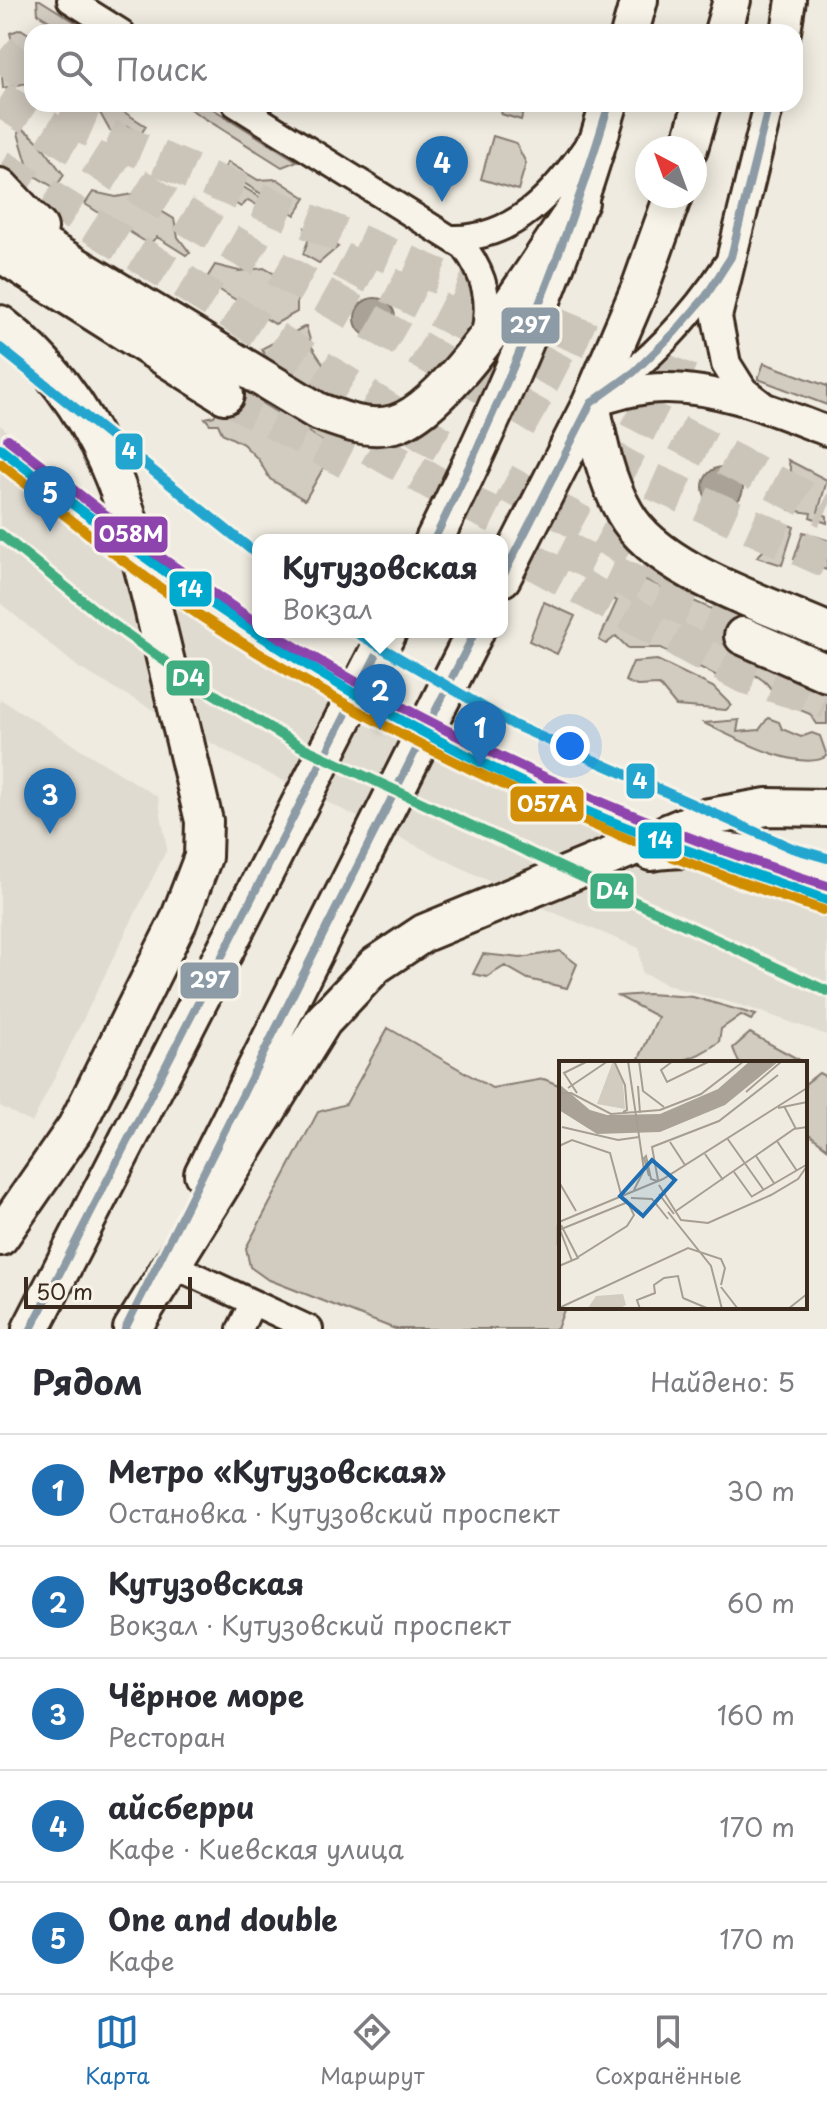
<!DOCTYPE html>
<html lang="ru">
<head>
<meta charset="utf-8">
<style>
	body { margin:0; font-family:"Playpen Sans",sans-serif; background:#f2f2f3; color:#2b2b33 }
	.compass { position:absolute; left:635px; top:136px; width:72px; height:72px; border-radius:50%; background:#fff; box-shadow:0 4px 20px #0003; rotate:319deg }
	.scale { position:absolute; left:24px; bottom:20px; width:168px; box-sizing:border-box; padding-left:8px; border:4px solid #3b2a1e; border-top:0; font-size:22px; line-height:28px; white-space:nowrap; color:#3b2a1e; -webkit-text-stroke:6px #f7f3e8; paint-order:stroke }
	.you { position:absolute; left:570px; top:746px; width:28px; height:28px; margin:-20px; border:6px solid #fff; border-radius:50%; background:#1a73e8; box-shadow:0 0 0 12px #1a73e833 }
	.badge { display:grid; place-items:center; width:52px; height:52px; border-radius:50%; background:#1f6fb2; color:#fff; font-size:26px; font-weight:700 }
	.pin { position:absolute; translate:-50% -66px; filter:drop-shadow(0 2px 4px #0008) }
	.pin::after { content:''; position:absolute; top:42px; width:28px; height:24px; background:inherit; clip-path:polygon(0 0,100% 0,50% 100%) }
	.popup { position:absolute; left:252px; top:534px; width:256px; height:104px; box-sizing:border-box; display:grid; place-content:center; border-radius:16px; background:#fff; filter:drop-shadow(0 2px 6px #0005); font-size:26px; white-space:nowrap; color:#7c7c81 }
	.popup b { font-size:30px; color:#2b2b33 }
	.popup::after { content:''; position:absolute; left:50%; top:100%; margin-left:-16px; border:16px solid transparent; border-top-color:#fff }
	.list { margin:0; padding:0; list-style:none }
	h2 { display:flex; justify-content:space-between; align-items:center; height:104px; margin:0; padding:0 32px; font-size:34px }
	h2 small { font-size:26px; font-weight:400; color:#7c7c81 }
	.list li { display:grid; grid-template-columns:52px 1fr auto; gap:24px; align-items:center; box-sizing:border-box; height:112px; padding:0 32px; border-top:2px solid #e1e1e2 }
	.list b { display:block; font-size:30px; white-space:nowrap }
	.list p { margin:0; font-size:26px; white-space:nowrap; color:#7c7c81 }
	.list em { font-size:26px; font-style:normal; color:#7c7c81 }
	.icon { flex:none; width:44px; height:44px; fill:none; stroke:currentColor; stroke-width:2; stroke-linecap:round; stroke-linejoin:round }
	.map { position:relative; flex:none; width:827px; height:1329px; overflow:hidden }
	.search { position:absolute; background:#fff; box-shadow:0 4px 20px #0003; left:24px; right:24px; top:24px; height:88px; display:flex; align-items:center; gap:20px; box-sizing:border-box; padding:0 28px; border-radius:24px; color:#7c7c81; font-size:30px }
	.sheet { height:664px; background:#fff }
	nav { display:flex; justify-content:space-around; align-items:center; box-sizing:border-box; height:112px; border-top:2px solid #e1e1e2; background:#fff; font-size:22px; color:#7c7c81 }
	nav a { display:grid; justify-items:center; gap:4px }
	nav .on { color:#1f6fb2 }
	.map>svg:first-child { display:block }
</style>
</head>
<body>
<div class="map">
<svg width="827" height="1329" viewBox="0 0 827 1329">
	<rect width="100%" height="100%" fill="#efebe0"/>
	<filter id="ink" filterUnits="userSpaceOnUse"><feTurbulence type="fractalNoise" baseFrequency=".0125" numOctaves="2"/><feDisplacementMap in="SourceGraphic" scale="16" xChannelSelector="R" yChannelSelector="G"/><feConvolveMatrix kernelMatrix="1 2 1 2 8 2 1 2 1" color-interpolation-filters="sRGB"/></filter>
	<g filter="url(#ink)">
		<!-- built -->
		<path fill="#e0dbd0" d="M 0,425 L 86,499 L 258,619 L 258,632 L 278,632 L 388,701 L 535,777 L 827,886 L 827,1035 L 747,1007 L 676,988 L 642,973 L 639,948 L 550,911 L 249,764 L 79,668 L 0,603 Z
			M 0,699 L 158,797 L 167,849 L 32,1123 L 0,1106 Z"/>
		<!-- green -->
		<path fill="#d1cbc0" stroke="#867a6f" stroke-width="2" d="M 37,0 L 40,0 L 91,32 L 67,32 L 38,14 Z
			M 21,29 L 32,36 L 32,82 L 3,88 L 0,54 L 14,50 L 10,33 Z
			M 95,104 L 123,104 L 127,106 L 124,112 L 146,126 L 141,134 L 128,126 L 116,133 L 110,131 Z
			M 182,104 L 205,104 L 297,161 L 282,167 Z
			M 504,104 L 525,104 L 521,120 L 501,114 Z
			M 22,129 C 40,138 51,160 64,175 L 55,188 L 30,173 L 18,133 Z
			M 493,136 L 516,143 L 526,163 L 518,190 L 481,179 Z
			M 228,162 L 258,180 L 277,179 L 306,198 L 295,215 L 223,170 Z
			M 219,172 L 266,201 L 262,208 L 248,200 L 241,207 L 227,198 L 230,189 L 215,179 Z
			M 93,192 L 116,197 L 133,194 L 174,219 L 178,237 L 190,253 L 186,255 L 157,237 L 149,244 L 85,204 Z
			M 305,228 L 338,247 L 319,263 L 303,254 L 308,241 Z
			M 215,265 L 239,271 L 264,268 L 303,290 L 297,300 L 297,312 L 275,324 L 205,281 Z
			M 306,326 L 312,347 L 326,368 L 316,388 L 269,359 L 261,349 Z
			M 764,363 L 827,386 L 827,405 L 758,379 Z
			M 232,385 L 335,448 L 305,500 L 270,479 L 258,459 L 243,444 L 222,433 L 218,424 L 210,424 L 205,418 L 214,416 Z
			M 788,460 L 827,480 L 818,512 L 827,516 L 827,523 L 810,517 L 811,513 L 789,510 L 793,478 Z
			M 789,525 L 794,527 L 782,565 L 757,557 Z
			M 803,532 L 827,540 L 827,570 L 794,559 Z
			M 617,567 L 748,625 L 827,687 L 827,724 L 817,724 L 810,714 L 776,700 C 769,679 754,671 733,671 L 727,681 L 661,648 L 628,648 L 616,636 L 606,644 L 599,640 L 617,601 L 604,595 Z
			M 544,602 L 575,616 L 557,654 L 529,641 Z
			M 657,660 L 713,687 L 731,705 L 726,710 L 676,706 L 659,685 L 637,686 L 625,681 L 633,662 Z
			M 768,718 L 779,722 L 782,729 L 801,737 L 812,733 L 820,736 L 827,756 C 800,774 731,736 704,723 L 739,720 L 737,732 L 759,730 Z
			M 560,951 L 577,964 L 567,988 L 528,979 L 505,966 L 487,977 L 473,974 L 483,954 L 521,958 Z
			M 648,994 L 693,997 L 756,1015 L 751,1020 L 741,1015 L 721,1029 L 719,1042 C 688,1064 675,1063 637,1063 L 658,1017 L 618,996 Z
			M 388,1028 L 492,1088 L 544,1079 L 561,1086 L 561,1307 L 565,1307 L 557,1329 L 395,1329 L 267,1279 L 250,1267 L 246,1248 L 318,1112 L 346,1104 Z
			M 750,1033 L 805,1063 L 739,1063 L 733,1048 Z
			M 819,1073 L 827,1077 L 827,1148 L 805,1131 L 805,1084 Z"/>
		<!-- water -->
		<path fill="#aaa296" stroke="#7e7266" stroke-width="2" d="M355 318a20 20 0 1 1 40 0a20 20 0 1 1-40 0Z
			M703 487a20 20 0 1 1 40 0a20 20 0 1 1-40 0Z"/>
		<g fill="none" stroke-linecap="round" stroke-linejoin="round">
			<!-- primary-tunnel -->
			<path stroke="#cbc4b9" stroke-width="36" stroke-dasharray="36 18" stroke-linecap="butt" d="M 0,51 L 32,78
				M 0,99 L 195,222 L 647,479 L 827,560
				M 59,116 L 715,393
				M 0,167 L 486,472 L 676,575
				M 341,260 L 827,510
				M 225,395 L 347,461
				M 323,420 L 473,505 L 743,636
				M 532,561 L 743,675 L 827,701"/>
			<defs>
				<path id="minor" d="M 70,0 L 121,32
					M 235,104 L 464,247 C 485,275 491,300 484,335
					M 453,238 C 515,239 555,192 588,144
					M 599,397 C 650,361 691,318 725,266
					M 172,1265 L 310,1329
					M 240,1329 L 252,1304"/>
				<path id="tertiary" d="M 786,32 L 791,0
					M 591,403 C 615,396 638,388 664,388 C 719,387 777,412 827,431
					M 765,408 L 743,391 L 726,364 L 717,317 L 769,104"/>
				<path id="primary" d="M 630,32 L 639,0
					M 723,32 L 732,0
					M 689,148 L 702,104
					M 0,187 L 39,228
					M 0,220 L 317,411 C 341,420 367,431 394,424 C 453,408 543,254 580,202
					M 0,253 L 225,395
					M 0,324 C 103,402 132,518 160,637 C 175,698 189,760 204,821 L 203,857 L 178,922 L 76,1127 L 0,1237
					M 591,403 C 598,440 605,479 625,513 C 657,571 767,604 827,631
					M 434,540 C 504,399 566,256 609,104
					M 502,578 L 591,403 L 640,288 L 673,196
					M 743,636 L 827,673
					M 651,852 C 710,842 770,858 827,873
					M 203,1174 L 475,632
					M 31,1329 L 388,632
					M 132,1329 L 323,1021 L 376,965 L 424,933 L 704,818 L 767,807 L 827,808"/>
			</defs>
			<!-- minor casing -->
			<use href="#minor" stroke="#3b2a1e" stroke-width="30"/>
			<!-- tertiary casing -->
			<use href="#tertiary" stroke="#3b2a1e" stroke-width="34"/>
			<!-- primary casing -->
			<use href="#primary" stroke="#3b2a1e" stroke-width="42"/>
			<!-- minor -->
			<use href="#minor" stroke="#f7f3e8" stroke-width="24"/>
			<!-- tertiary -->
			<use href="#tertiary" stroke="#f7f3e8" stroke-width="28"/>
			<!-- primary -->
			<use href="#primary" stroke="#f7f3e8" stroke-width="36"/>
			<defs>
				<path id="bus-1" d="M 434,540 C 503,398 564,255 609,104
					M 502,578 L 591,403 L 634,372 L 674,333 L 706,296 L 731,257 L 769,104
					M 31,1329 L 388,632
					M 125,1329 L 475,632"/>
			</defs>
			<!-- bus-1 casing -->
			<use href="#bus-1" stroke="#f7f3e8" stroke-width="14"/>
			<!-- bus-1 -->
			<use href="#bus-1" stroke="#8c9ba5" stroke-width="8"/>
			<defs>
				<path id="rail-1" d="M 0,534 L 104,618 L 194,682 L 300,746 L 827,991"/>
				<path id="rail-2" d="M 0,448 C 166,579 341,698 534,788 C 628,832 728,865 827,900"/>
				<path id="rail-3" d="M 0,463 C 66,516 132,570 202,617 C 395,744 604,839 823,910"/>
				<path id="rail-4" d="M 8,439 L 153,552 L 258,624
					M 271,632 C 446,740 632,823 827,886"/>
			</defs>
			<!-- rail-1 casing -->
			<use href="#rail-1" stroke="#f7f3e8" stroke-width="16"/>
			<!-- rail-2 casing -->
			<use href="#rail-2" stroke="#f7f3e8" stroke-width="16"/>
			<!-- rail-3 casing -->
			<use href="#rail-3" stroke="#f7f3e8" stroke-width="16"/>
			<!-- rail-4 casing -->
			<use href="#rail-4" stroke="#f7f3e8" stroke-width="16"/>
			<!-- rail-1 -->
			<use href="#rail-1" stroke="#3fad80" stroke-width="10"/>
			<!-- rail-2 -->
			<use href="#rail-2" stroke="#00a9ce" stroke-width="10"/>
			<!-- rail-3 -->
			<use href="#rail-3" stroke="#d18d06" stroke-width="10"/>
			<!-- rail-4 -->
			<use href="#rail-4" stroke="#8e44ad" stroke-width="10"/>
			<defs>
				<path id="metro-1" d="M 0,348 L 258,555
					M 355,632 L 514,725 L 792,848 L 827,858"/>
			</defs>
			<!-- metro-1 casing -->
			<use href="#metro-1" stroke="#f7f3e8" stroke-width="16"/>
			<!-- metro-1 -->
			<use href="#metro-1" stroke="#22a6d0" stroke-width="10"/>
		</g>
	</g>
	<!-- overview -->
	<g transform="translate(559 1061)">
		<rect width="248" height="248" fill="#efebe0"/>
		<path d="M 54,0 L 64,21 L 66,48 L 38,43 ZM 64,233 L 67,244 L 59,248 L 16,248 L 29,247 L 37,235 Z" fill="#d1cbc0"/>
		<path d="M 191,0 L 220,0 L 166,44 L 101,71 L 38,73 L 0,49 L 0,23 L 31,49 L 48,54 L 101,53 L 159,28 Z" fill="#aaa296"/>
		<path fill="none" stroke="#a79e92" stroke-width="2" d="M 55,0 L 66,24 L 68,49 L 64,51M 69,0 L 85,109 L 75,129M 80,0 L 84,30 L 105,46M 114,0 L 102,9 L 108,21 L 149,1M 79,25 L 81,52M 9,27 L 49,0M 187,31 L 223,0M 0,32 L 12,32 L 52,53 L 101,49 L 142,33 L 185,0M 18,32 L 5,12 L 29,0M 225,45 L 237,68M 219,47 L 248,41M 3,66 L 59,79 L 80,76M 168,77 L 204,128M 218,80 L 238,110M 111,81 L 126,104M 0,85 L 13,79 L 51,92 L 62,133M 146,93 L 164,119M 197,95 L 215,122M 175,111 L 193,136M 90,115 L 85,97 L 87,95 L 92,118 L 98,120M 99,119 L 93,86 L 160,60 L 219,14M 0,121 L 17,150M 100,124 L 122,159 L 149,162 L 212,134 L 239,118 L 248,105M 100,133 L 115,153M 192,136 L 247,104M 72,137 L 93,138 L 109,158M 117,150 L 235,68 L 248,66M 109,151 L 152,205 L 163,248M 0,161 L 104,118 L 248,27M 0,169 L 69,141M 1,169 L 13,200M 19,196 L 68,165 L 75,154 L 67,138M 0,205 L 19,197 L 2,164M 162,226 L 179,248M 124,237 L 150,248M 0,247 L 129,187 L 162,198 L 166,207 L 162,224M 81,248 L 78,239 L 96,232 L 95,224 L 105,217 L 119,215 L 124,237M 229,248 L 248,233"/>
		<path fill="#1f6fb2" fill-opacity="0.15" stroke="#1f6fb2" stroke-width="4" d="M 93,99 L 116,119 L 84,155 L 61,135 Z"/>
		<rect width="248" height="248" fill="none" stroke="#3b2a1e" stroke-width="4"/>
	</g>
	<g stroke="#f7f3e8" stroke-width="3">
		<rect x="500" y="306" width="61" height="39" rx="8" fill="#8c9ba5"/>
		<rect x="114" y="432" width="30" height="39" rx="8" fill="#22a6d0"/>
		<rect x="93" y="515" width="76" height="39" rx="8" fill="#8e44ad"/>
		<rect x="168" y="570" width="45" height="38" rx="8" fill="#00a9ce"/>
		<rect x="165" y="659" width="46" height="38" rx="8" fill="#3fad80"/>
		<rect x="625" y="762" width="31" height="38" rx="8" fill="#22a6d0"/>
		<rect x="509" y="785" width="76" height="38" rx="8" fill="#d18d06"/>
		<rect x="637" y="821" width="46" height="39" rx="8" fill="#00a9ce"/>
		<rect x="589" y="872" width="46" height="38" rx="8" fill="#3fad80"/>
		<rect x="179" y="961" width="61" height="39" rx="8" fill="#8c9ba5"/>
	</g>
	<g font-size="22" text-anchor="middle" font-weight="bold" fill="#fff">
		<text x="530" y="333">297</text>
		<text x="129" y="459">4</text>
		<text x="131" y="542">058М</text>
		<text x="190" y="597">14</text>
		<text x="188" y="686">D4</text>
		<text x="640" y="789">4</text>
		<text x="547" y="812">057А</text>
		<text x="660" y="848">14</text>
		<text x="612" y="899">D4</text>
		<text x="210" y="988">297</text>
	</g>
</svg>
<svg class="compass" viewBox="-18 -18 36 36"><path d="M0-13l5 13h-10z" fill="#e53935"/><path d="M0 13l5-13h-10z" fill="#7c7c81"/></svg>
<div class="scale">50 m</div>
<div class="you"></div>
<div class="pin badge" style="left:480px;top:767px">1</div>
<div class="pin badge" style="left:380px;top:730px">2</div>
<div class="popup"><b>Кутузовская</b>Вокзал</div>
<div class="pin badge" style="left:50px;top:834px">3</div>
<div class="pin badge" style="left:442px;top:202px">4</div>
<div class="pin badge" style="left:50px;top:532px">5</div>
<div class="search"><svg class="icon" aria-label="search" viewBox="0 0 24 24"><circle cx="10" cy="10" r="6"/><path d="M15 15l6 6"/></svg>Поиск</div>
</div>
<section class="sheet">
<h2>Рядом<small>Найдено: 5</small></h2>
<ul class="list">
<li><span class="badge">1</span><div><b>Метро «Кутузовская»</b><p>Остановка · Кутузовский проспект</p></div><em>30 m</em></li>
<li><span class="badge">2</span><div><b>Кутузовская</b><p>Вокзал · Кутузовский проспект</p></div><em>60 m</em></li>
<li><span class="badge">3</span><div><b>Чёрное море</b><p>Ресторан</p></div><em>160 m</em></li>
<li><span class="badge">4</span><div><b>айсберри</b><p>Кафе · Киевская улица</p></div><em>170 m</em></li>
<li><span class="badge">5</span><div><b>One and double</b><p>Кафе</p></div><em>170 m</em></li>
</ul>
</section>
<nav>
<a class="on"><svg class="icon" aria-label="map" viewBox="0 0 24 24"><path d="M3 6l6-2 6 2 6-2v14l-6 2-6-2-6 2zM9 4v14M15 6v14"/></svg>Карта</a>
<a><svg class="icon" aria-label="directions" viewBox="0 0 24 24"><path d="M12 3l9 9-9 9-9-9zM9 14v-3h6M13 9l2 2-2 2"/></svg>Маршрут</a>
<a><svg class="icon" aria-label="saved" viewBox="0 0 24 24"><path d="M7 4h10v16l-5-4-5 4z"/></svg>Сохранённые</a>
</nav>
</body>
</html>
